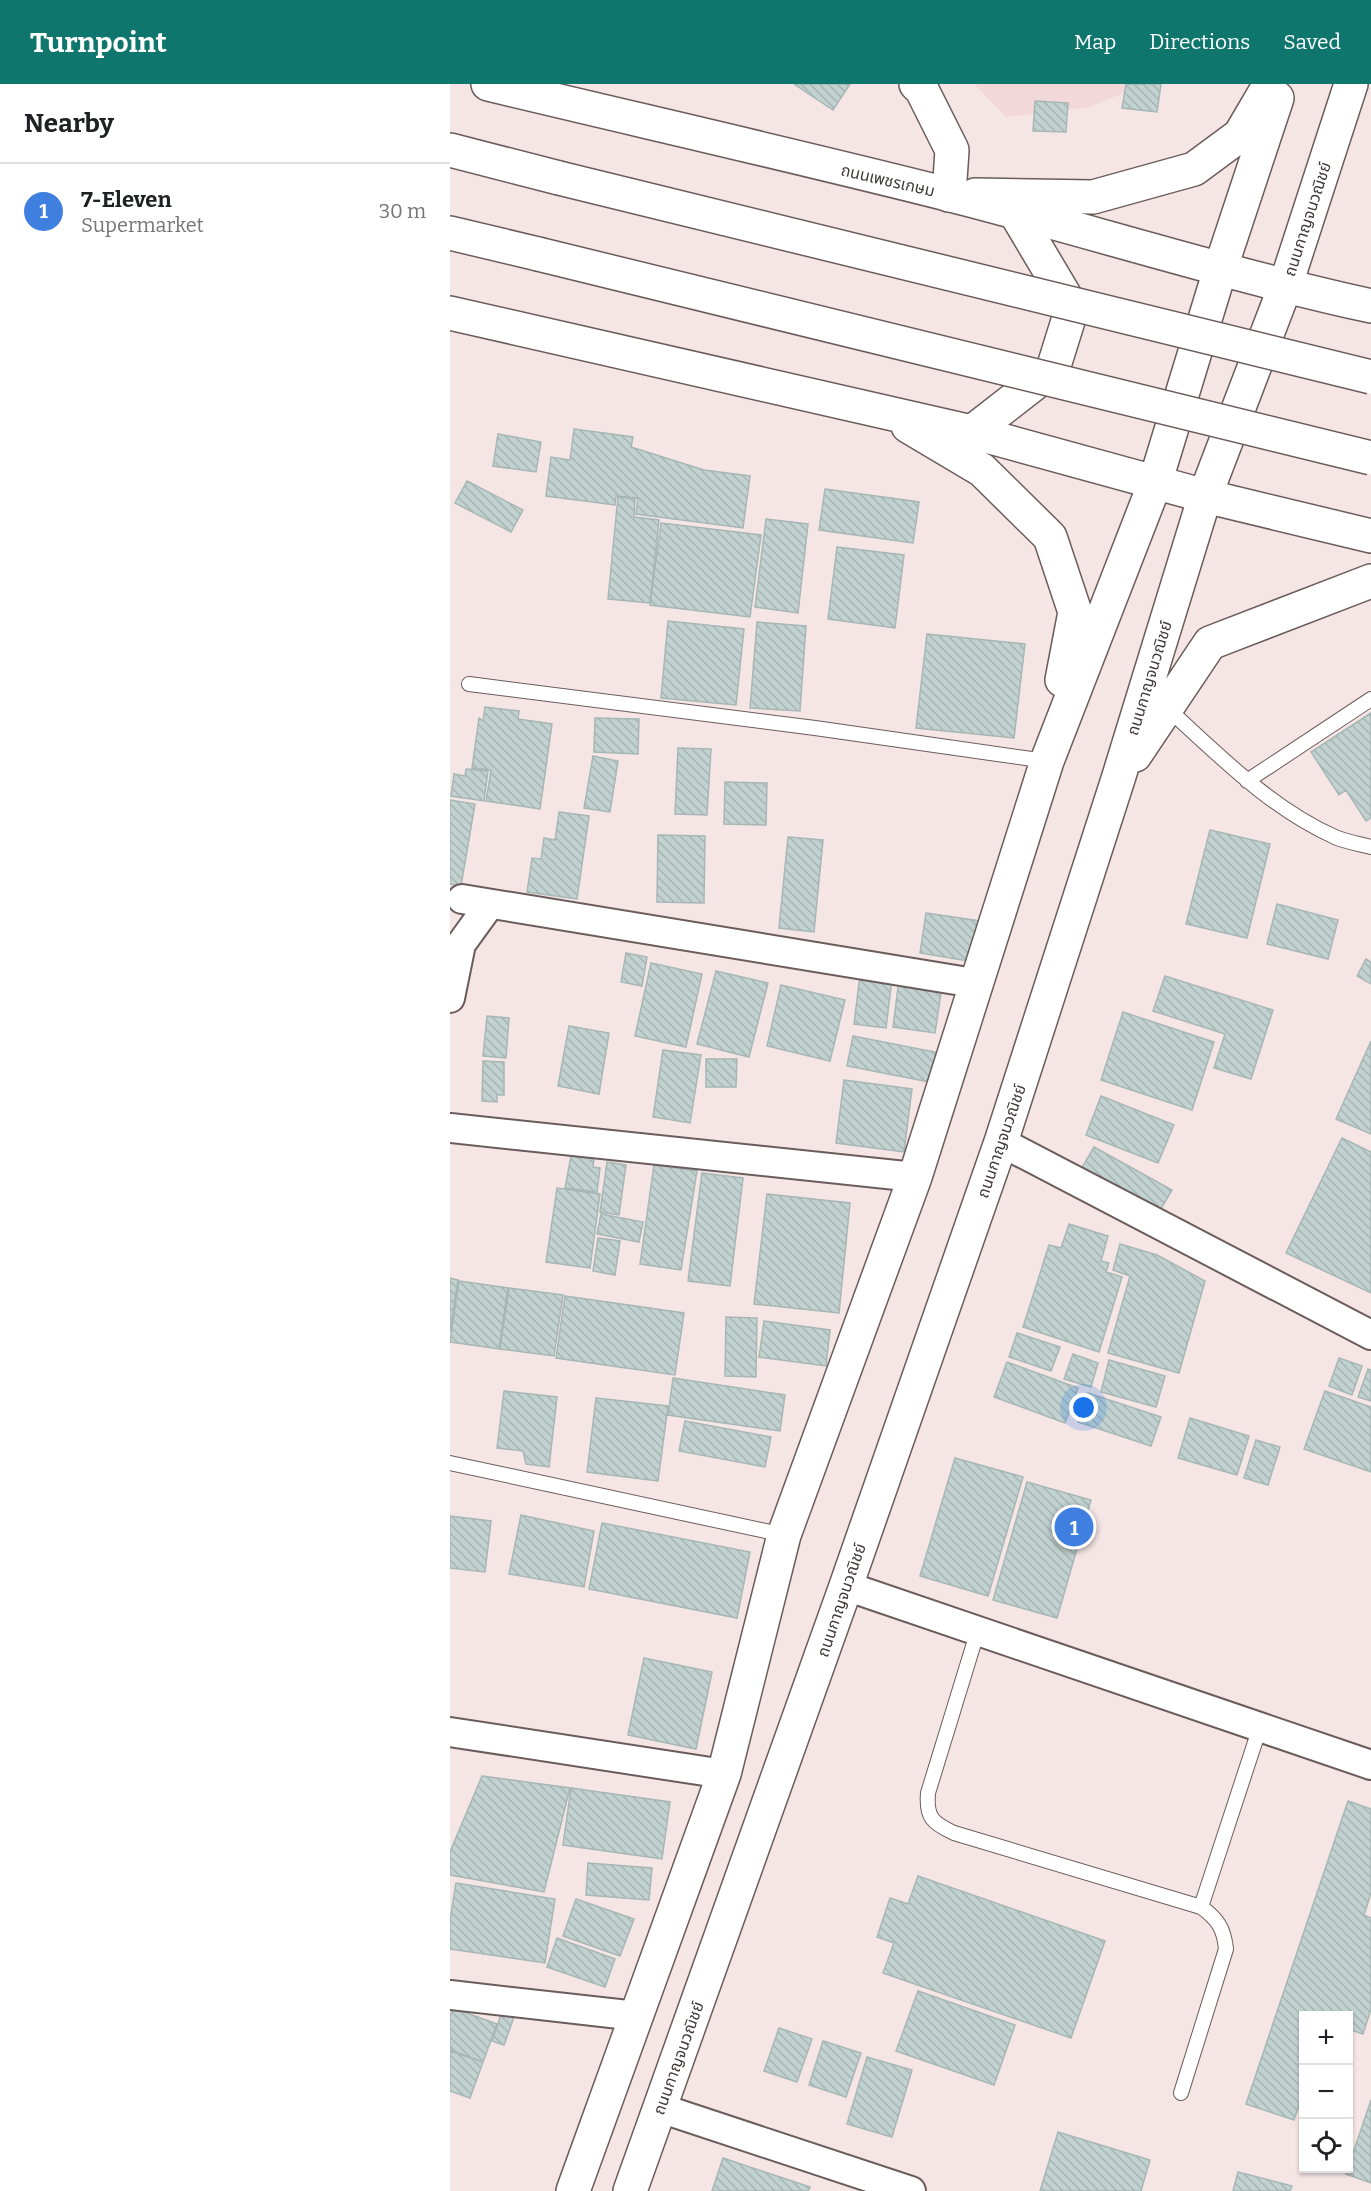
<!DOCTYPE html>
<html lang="en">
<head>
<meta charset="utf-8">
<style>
	body { margin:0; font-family:Bitter,"Noto Sans Thai",serif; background:#f6f6f6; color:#202124 }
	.controls { position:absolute; right:18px; bottom:18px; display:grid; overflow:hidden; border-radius:0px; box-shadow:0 2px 4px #0004 }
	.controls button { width:54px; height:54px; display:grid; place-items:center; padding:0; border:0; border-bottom:2px solid #e0e0e0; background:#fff; color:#202124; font:30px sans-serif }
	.you { position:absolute; left:634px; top:1324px; width:21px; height:21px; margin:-15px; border:4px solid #fff; border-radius:50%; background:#1a73e8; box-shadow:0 0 0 9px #1a73e833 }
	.badge { display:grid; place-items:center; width:39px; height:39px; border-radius:50%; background:#0f766e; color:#fff; font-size:20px; font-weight:700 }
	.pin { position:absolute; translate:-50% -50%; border:3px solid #fff; box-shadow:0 2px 6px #0006 }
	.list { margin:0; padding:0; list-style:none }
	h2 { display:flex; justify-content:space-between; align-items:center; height:78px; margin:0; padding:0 24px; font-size:26px }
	h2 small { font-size:20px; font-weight:400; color:#757577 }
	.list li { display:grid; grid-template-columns:39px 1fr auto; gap:18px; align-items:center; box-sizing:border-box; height:96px; padding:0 24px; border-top:2px solid #e0e0e0 }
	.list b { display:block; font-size:22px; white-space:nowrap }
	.list p { margin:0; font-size:20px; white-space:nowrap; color:#757577 }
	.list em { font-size:20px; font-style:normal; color:#757577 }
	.icon { flex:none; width:33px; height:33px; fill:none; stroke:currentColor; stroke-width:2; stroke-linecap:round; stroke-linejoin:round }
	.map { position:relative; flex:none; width:921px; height:2107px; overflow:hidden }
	header { display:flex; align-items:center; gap:36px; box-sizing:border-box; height:84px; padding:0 30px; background:#0f766e; color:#fff }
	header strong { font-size:28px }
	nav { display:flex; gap:33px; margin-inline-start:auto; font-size:21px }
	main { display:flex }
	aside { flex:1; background:#fff }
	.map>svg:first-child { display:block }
</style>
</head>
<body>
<header>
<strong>Turnpoint</strong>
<nav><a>Map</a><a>Directions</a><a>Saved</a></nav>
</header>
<main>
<aside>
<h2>Nearby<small></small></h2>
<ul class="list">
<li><span class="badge" style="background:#3f7fe0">1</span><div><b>7-Eleven</b><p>Supermarket</p></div><em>30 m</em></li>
</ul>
</aside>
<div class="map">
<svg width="921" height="2107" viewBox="0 0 921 2107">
	<defs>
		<pattern id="building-back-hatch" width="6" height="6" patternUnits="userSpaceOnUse" patternTransform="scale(1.5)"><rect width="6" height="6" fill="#c1d2d0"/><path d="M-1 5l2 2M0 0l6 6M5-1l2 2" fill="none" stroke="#a7b5b3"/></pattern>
	</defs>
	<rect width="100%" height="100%" fill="#f6e5e5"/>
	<!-- built -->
	<path fill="#f2d8d8" d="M 524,0 L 696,0 L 639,23 L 556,33 Z"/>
	<!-- building -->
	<path fill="url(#building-back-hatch)" stroke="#a6b7b5" stroke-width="1.5" d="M 344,0 L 400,0 L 383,26 Z
		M 676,0 L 711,0 L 707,28 L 672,24 Z
		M 585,17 L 618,19 L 616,48 L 583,47 Z
		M 124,345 L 183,353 L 181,363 L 254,386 L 300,392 L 293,444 L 186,430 L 188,414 L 166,412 L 165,421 L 96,412 L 101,373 L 120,376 Z
		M 48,350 L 91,358 L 86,388 L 43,382 Z
		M 17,397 L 73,426 L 61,448 L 5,419 Z
		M 375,405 L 469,418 L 463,459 L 369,446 Z
		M 168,413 L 185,415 L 184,433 L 209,436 L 200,519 L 158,515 Z
		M 316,435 L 358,440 L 348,529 L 305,523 Z
		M 211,439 L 311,451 L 300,533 L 200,521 Z
		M 387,463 L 454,471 L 445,544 L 378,535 Z
		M 218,537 L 294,545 L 286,621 L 211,614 Z
		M 307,538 L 356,542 L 350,627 L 300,624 Z
		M 477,550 L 575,560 L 564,654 L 466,644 Z
		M 35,623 L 69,627 L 68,635 L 102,640 L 90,725 L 36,717 L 41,686 L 22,684 L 29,634 L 33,637 Z
		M 921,629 L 921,734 L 916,737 L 896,706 L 889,711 L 861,668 Z
		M 145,634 L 189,635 L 188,670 L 144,668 Z
		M 228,664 L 261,665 L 257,731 L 225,730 Z
		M 143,672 L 168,677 L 160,728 L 134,724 Z
		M 16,685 L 38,687 L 34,717 L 1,712 L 4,690 L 15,692 Z
		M 275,698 L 317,699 L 316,741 L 274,740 Z
		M 0,716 L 25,720 L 11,802 L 0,800 Z
		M 109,728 L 139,732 L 127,815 L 77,808 L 82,774 L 91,775 L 94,754 L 105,756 Z
		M 760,746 L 820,760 L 797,854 L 736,840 Z
		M 208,751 L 255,752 L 254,819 L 207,818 Z
		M 338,753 L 373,756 L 364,848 L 329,844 Z
		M 827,820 L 888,836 L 878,875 L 817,860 Z
		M 476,829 L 530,837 L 524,878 L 470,869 Z
		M 176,869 L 197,873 L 192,902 L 171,898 Z
		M 916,875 L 921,878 L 921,900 L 907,892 Z
		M 201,879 L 252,890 L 236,963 L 185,952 Z
		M 266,887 L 318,899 L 299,973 L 247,960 Z
		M 410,891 L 442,895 L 436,944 L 404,940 Z
		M 715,892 L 823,926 L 801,995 L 764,984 L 775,950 L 703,927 Z
		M 449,896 L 492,902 L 485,949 L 443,943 Z
		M 331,901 L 395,916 L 380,977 L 317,962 Z
		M 673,928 L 764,958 L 742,1026 L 651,996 Z
		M 37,932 L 59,934 L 56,974 L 33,972 Z
		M 119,942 L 159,949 L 149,1010 L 108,1002 Z
		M 403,952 L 490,969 L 485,999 L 397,982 Z
		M 921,957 L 921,1050 L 886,1035 Z
		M 213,966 L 251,971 L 240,1039 L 203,1033 Z
		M 256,975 L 287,975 L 286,1003 L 256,1003 Z
		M 33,977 L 54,978 L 54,1011 L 47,1011 L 47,1018 L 32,1017 Z
		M 394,996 L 462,1005 L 454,1068 L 386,1059 Z
		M 651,1012 L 724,1041 L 708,1079 L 636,1051 Z
		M 892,1054 L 921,1068 L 921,1209 L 836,1169 Z
		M 644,1063 L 722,1106 L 708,1130 L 630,1087 Z
		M 121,1072 L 144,1075 L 143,1083 L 150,1084 L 147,1108 L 115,1104 Z
		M 157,1078 L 176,1081 L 169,1131 L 150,1128 Z
		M 204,1081 L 247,1087 L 231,1186 L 190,1180 Z
		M 252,1089 L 293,1094 L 280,1202 L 238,1197 Z
		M 107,1104 L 150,1110 L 140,1184 L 96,1178 Z
		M 317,1110 L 400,1119 L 389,1229 L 304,1220 Z
		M 151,1130 L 193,1138 L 189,1158 L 147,1150 Z
		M 619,1140 L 658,1152 L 651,1177 L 659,1179 L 656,1188 L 672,1193 L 649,1268 L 573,1243 L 599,1161 L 611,1164 Z
		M 148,1154 L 170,1157 L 165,1191 L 143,1187 Z
		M 670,1160 L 707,1171 L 755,1197 L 729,1289 L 658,1269 L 680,1192 L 663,1186 Z
		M 0,1194 L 8,1196 L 0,1248 Z
		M 9,1197 L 58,1204 L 49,1265 L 0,1258 Z
		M 59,1204 L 113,1211 L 104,1272 L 50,1265 Z
		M 115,1212 L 234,1229 L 225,1291 L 106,1274 Z
		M 276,1233 L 307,1234 L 306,1293 L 275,1292 Z
		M 314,1237 L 380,1246 L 376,1282 L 309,1273 Z
		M 567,1249 L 610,1263 L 601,1287 L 559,1273 Z
		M 623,1270 L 648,1279 L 641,1303 L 614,1295 Z
		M 889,1274 L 912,1282 L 902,1311 L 879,1302 Z
		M 659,1276 L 715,1292 L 706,1323 L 651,1308 Z
		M 557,1278 L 628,1304 L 615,1339 L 544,1313 Z
		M 918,1285 L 921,1286 L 921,1317 L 908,1313 Z
		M 223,1294 L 335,1311 L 330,1347 L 218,1331 Z
		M 54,1307 L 107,1313 L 99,1383 L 76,1380 L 73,1367 L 47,1364 Z
		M 875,1307 L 921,1323 L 921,1388 L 854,1365 Z
		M 638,1309 L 711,1333 L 701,1362 L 628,1338 Z
		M 146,1314 L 218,1322 L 208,1397 L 137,1388 Z
		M 740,1334 L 799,1352 L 787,1391 L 728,1374 Z
		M 235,1337 L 321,1353 L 315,1383 L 229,1367 Z
		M 806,1356 L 830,1363 L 818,1401 L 794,1394 Z
		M 505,1374 L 573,1393 L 538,1512 L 470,1492 Z
		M 577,1398 L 641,1416 L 607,1534 L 543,1516 Z
		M 71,1431 L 144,1447 L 134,1503 L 59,1490 Z
		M 0,1432 L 41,1437 L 35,1488 L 0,1484 Z
		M 152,1439 L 300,1468 L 287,1534 L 139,1505 Z
		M 194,1574 L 262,1588 L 246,1665 L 178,1651 Z
		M 32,1692 L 120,1704 L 94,1808 L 0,1791 L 0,1768 Z
		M 121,1704 L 220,1718 L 212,1775 L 113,1761 Z
		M 898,1717 L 921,1725 L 921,1809 L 914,1831 L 921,1834 L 921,1925 L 913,1950 L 898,1945 L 898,1932 L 854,1932 L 854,2007 L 844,2036 L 796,2020 Z
		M 138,1779 L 202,1784 L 199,1816 L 136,1811 Z
		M 468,1792 L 655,1857 L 621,1954 L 433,1889 L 444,1859 L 427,1853 L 440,1814 L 458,1820 Z
		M 6,1799 L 105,1815 L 95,1879 L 0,1865 L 0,1836 Z
		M 126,1815 L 184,1835 L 170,1872 L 113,1852 Z
		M 107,1854 L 165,1875 L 155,1903 L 97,1883 Z
		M 468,1907 L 565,1941 L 544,2001 L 446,1967 Z
		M 3,1924 L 47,1940 L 33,1978 L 0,1966 L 0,1932 Z
		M 52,1928 L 64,1933 L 54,1961 L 42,1957 Z
		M 329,1944 L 362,1955 L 347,1998 L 314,1987 Z
		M 373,1957 L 411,1969 L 396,2013 L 359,2001 Z
		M 0,1967 L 33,1978 L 20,2014 L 0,2007 Z
		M 417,1973 L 462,1986 L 442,2053 L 397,2040 Z
		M 921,2016 L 921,2099 L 896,2090 Z
		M 608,2048 L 700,2076 L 691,2107 L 590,2107 Z
		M 273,2074 L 360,2103 L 358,2107 L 262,2107 Z
		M 788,2088 L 842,2102 L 840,2107 L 783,2107 Z"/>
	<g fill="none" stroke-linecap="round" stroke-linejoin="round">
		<defs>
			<path id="lane" d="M 19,600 L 365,644 L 596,677
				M 718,625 C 770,672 820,724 885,753 C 896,758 910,760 921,763
				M 797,697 L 921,615
				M 0,1379 L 334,1451
				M 528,1546 L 478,1709 C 476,1733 482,1739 504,1749 L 751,1823
				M 731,2009 L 776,1865 C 774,1845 768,1835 751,1823 L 810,1643"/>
			<path id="street" d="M 12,815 L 524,899
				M 0,914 L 11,860 L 40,820
				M 0,1044 L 465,1093
				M 551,1058 L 921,1251
				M 396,1502 L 921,1681
				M 0,1648 L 274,1690
				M 0,1911 L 187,1932
				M 210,2024 L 461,2107"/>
			<path id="secondary" d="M 466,0 L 472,6 L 502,66 L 499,111"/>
			<path id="primary" d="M 525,111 L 643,113 L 744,85 L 790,51 L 820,0
				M 770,186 L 827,14
				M 835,203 L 901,0"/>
			<path id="highway" d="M 38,0 C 192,37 347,72 501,111 C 641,147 779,191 921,222
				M 0,66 L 109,94
				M 0,149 L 88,170
				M 0,229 L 522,348 L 755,412 L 921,452
				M 458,342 L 532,386 L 600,453 L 625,528 L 612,596
				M 522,348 L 603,285 L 622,224 L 565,128
				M 685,671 L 760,559 L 921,497
				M 123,2107 L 274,1690 L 334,1451 L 465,1093 L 597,677 L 705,399 L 770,186
				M 180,2107 L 396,1502 L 551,1058 L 669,692 L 755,412 L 835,203"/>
		</defs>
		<!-- lane casing -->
		<use href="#lane" stroke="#6b5c5c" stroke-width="16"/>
		<!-- street casing -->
		<use href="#street" stroke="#6b5c5c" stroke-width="32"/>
		<!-- secondary casing -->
		<use href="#secondary" stroke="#6b5c5c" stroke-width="36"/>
		<!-- primary casing -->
		<use href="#primary" stroke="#6b5c5c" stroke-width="36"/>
		<!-- highway casing -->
		<use href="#highway" stroke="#6b5c5c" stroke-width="36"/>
		<!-- lane -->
		<use href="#lane" stroke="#fff" stroke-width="14"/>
		<!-- street -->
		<use href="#street" stroke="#fff" stroke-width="28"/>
		<!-- secondary -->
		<use href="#secondary" stroke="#fff" stroke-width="33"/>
		<!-- primary -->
		<use href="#primary" stroke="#fff" stroke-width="33"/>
		<!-- highway -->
		<use href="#highway" stroke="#fff" stroke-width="33"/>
		<defs>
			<path id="highway-bridge" d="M 109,94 L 921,293
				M 88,170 L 921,374"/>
		</defs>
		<!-- highway-bridge casing -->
		<use href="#highway-bridge" stroke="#6b5c5c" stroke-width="36" stroke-linecap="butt"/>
		<!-- highway-bridge -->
		<use href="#highway-bridge" stroke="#fff" stroke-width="33"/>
	</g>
	<g text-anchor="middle" stroke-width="5" stroke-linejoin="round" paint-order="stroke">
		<!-- street labels -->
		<g font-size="16" fill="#403939" stroke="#fff">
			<text transform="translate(438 96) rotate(13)" y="6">ถนนเพชรเกษม</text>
			<text transform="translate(857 135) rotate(-72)" y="6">ถนนกาญจนวณิชย์</text>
			<text transform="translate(699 594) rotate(-73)" y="6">ถนนกาญจนวณิชย์</text>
			<text transform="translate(551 1057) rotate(-71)" y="6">ถนนกาญจนวณิชย์</text>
			<text transform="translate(391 1516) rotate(-71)" y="6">ถนนกาญจนวณิชย์</text>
			<text transform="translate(228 1974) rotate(-70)" y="6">ถนนกาญจนวณิชย์</text>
		</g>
	</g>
</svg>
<div class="controls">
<button>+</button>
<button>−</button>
<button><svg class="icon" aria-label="locate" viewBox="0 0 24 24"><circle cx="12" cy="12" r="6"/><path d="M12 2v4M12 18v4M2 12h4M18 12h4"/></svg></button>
</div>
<div class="you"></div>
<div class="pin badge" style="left:624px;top:1443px;background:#3f7fe0">1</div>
</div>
</main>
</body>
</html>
